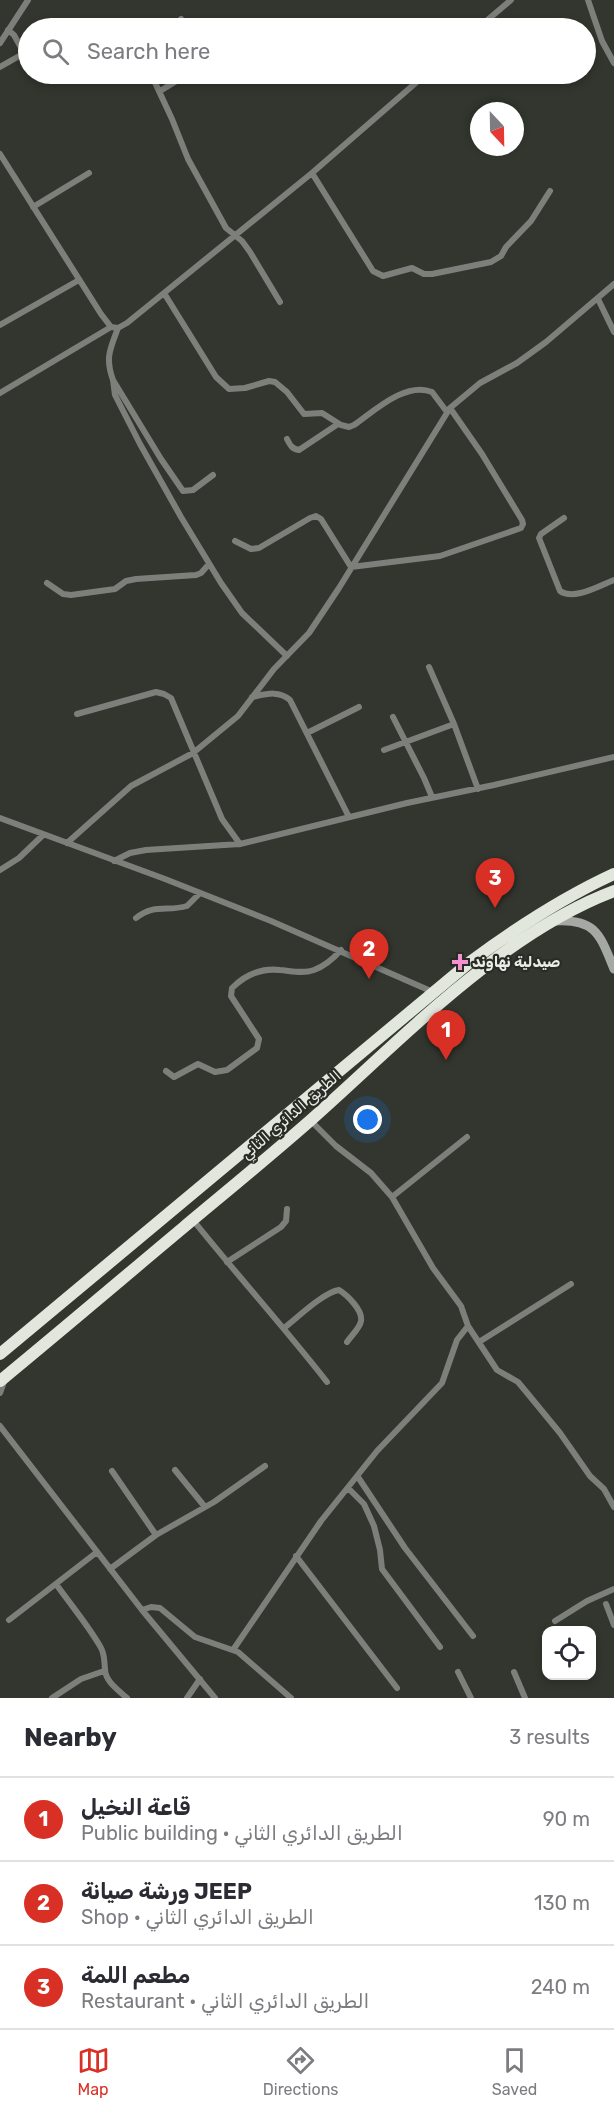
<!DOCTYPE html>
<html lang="en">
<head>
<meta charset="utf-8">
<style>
	body { margin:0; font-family:Rubik,"Noto Sans Arabic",sans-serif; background:#f7f7f7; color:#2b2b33 }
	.controls { position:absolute; right:18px; bottom:18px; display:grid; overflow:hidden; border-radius:12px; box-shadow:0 3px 9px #0003 }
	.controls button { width:54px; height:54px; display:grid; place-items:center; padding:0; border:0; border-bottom:2px solid #e1e1e2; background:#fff; color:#2b2b33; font:30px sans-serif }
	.compass { position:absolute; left:470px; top:102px; width:54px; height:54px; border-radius:50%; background:#fff; box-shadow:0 3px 9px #0003; rotate:158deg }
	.you { position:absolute; left:368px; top:1120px; width:21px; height:21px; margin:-15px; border:4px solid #fff; border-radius:50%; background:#1a73e8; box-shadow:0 0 0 9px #1a73e833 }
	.badge { display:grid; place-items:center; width:39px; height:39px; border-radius:50%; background:#d93025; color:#fff; font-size:20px; font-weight:700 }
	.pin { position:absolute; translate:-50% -50px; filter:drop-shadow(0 2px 3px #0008) }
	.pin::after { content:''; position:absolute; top:32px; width:21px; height:18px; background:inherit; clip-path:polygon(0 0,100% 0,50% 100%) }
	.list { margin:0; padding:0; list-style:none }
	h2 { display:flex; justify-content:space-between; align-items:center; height:78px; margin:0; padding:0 24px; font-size:26px }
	h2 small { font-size:20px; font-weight:400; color:#7c7c81 }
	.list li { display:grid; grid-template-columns:39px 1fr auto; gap:18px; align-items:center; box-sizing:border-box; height:84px; padding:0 24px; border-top:2px solid #e1e1e2 }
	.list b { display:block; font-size:22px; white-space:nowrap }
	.list p { margin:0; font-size:20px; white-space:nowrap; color:#7c7c81 }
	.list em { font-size:20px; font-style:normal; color:#7c7c81 }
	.icon { flex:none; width:33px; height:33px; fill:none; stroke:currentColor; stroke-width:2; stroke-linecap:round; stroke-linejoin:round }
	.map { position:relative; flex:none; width:614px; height:1698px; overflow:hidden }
	.search { position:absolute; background:#fff; box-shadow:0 3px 9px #0003; left:18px; right:18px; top:18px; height:66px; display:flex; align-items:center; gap:15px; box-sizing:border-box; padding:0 21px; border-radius:33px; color:#7c7c81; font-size:22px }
	.sheet { height:330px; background:#fff }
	nav { display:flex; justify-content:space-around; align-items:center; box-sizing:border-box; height:84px; border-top:2px solid #e1e1e2; background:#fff; font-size:16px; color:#7c7c81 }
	nav a { display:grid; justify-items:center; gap:3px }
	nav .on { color:#d93025 }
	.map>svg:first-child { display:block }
</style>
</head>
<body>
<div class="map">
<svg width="614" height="1698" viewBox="0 0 614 1698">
	<rect width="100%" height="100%" fill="#32362e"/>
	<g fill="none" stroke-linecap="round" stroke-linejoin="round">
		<!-- street -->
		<path stroke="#7d7f7b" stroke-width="6" d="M 588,0 L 602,41 L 614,63
			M 181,19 L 187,28
			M 478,28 L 511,0
			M 8,30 L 14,35 L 24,53
			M 0,43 L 28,0
			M 0,67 L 28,51
			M 151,74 L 172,119 L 188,159 L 226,228 L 242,241 L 250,252 L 280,302
			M 160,91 L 188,74
			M 0,154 L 101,314 L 111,327 L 118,328 L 127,323 L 312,173 L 426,74
			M 312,173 L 373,271 L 383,276 L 412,268 L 424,274 L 432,274 L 491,262 L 501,256 L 506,247 L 531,221 L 550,191
			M 33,207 L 89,173
			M 164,293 L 216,377 L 229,389 L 245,388 L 269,381 L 275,382 L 287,392 L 304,414 L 322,413 L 341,425 L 349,427 L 354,425 C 374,411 406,381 432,392 L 447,412
			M 598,299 L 614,332
			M 0,325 L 79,280
			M 118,328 C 110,349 105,358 113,380 L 161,459 L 183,491 L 193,490 L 213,475
			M 113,380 L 115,395 L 140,444 L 181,517 L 221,583 L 242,613 L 287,656
			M 0,393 L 111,327
			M 287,439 C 290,445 292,449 299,450 L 338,424
			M 564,518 L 541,534 L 539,538 L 560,591 C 574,601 600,585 614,580
			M 235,541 L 251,549 L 259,548 L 310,518 L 316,516 L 321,519 L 351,567 L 440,556 L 521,528 L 523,524 L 522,520 L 482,454 L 450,408
			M 47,583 L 63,594 L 71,595 L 115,589 L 126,581 L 136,579 L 196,575 L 201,573 L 209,564
			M 429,667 L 454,724 L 478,789
			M 252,697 C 266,694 279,690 290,700 L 349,817
			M 77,714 L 156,692 L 164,694 L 171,698 L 222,819 L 240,844
			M 393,717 L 424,778 L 432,797
			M 307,733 L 359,707
			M 384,750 L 454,724
			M 0,818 L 165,879 L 271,921 L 433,992
			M 67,843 L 131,786 L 193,753 L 238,716 L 274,669 L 309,633 L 339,588 L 450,408 L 480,383 L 517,363 L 546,342 L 614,284
			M 114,861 L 130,853 L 146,850 L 240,844 L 407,803 L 494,785 L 614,757
			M 0,870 L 19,858 L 43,835
			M 136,918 C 155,903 167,912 187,906 L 199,894
			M 166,1071 L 174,1077 L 198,1064 L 215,1072 L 227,1070 L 257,1048 L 259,1039 L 231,996 L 232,988 C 245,975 262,968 280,970 C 292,971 303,974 314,970 C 325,966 333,959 341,950
			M 311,1121 L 336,1146 L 371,1173 L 392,1197 L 433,1268 L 461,1306 L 468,1326 L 497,1370 L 518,1382 L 528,1394 L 560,1433 L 590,1476 L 604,1489 L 614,1507
			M 392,1197 L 467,1137
			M 193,1220 C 237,1275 284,1327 327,1382
			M 227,1262 L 281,1227 L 286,1221 L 287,1209
			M 284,1328 C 297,1318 324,1292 339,1290 C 347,1295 363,1310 361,1321 C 360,1328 351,1336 347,1342
			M 479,1342 L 571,1284
			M 0,1393 L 5,1379
			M 0,1426 L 142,1610 L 215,1698
			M 175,1470 L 205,1507
			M 358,1477 L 405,1548 L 473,1636
			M 348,1488 L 364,1504 L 374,1526 L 380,1550 L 382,1569 L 440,1647
			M 156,1535 L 214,1502 L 265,1466
			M 296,1556 L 397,1688
			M 110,1569 L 156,1535 L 112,1471
			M 56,1584 C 71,1605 87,1624 100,1646 C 105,1654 104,1660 105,1669 C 105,1681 118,1690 127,1698
			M 606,1604 L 614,1625
			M 142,1610 L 151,1607 L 160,1608 L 195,1637 L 238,1652 L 291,1698
			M 9,1620 L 97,1552
			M 555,1621 L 587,1601 L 614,1589
			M 233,1650 L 321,1521 L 377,1451 L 442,1383 L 457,1340 L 468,1326
			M 458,1672 L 471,1698
			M 514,1672 L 525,1698
			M 52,1698 L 81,1679 L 104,1671
			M 187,1698 L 200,1679"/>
		<!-- secondary -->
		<path stroke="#a5a9a3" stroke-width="9" d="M 554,921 C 596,918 600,935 614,969"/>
		<!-- highway -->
		<path stroke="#e1e7dd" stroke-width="12" d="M 0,1354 L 470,962 C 516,928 562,898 614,874
			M 0,1381 C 62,1330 123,1278 184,1227 C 227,1191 270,1156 312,1119 C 401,1040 502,933 614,891"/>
	</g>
	<!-- markers -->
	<path fill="#f591d1" stroke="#282c25" stroke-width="2" d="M457 953h6v6h6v6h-6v6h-6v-6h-6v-6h6z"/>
	<g text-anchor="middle" stroke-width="4.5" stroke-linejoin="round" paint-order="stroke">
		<!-- poi labels -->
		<g font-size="15" font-weight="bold" fill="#e9ece7" stroke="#282c25" text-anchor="start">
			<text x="472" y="967">صيدلية نهاوند</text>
		</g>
		<!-- street labels -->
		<g font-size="15" fill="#e9ece7" stroke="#282c25">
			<text transform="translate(291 1115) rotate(-41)" y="5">الطريق الدائري الثاني</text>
		</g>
	</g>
</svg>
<div class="controls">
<button><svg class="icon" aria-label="locate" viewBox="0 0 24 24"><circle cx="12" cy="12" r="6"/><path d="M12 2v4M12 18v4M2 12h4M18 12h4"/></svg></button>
</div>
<svg class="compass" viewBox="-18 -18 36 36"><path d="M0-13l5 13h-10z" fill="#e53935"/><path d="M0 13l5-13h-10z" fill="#7c7c81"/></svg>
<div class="you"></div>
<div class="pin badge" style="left:446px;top:1060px">1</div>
<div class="pin badge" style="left:369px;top:979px">2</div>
<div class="pin badge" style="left:495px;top:908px">3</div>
<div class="search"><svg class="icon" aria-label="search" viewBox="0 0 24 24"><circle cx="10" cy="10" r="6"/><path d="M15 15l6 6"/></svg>Search here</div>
</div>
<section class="sheet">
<h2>Nearby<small>3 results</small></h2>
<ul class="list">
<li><span class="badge">1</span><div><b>قاعة النخيل</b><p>Public building · الطريق الدائري الثاني</p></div><em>90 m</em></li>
<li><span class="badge">2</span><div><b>ورشة صيانة JEEP</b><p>Shop · الطريق الدائري الثاني</p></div><em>130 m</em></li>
<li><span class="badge">3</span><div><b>مطعم اللمة</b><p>Restaurant · الطريق الدائري الثاني</p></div><em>240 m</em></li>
</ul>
</section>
<nav>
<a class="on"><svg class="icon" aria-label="map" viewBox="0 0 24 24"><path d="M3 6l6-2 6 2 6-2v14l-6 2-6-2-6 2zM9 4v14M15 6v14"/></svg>Map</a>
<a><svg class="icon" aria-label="directions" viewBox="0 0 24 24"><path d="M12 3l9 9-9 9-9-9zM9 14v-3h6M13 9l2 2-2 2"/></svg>Directions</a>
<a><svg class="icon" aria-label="saved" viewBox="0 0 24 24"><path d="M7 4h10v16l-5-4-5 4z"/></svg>Saved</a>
</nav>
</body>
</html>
